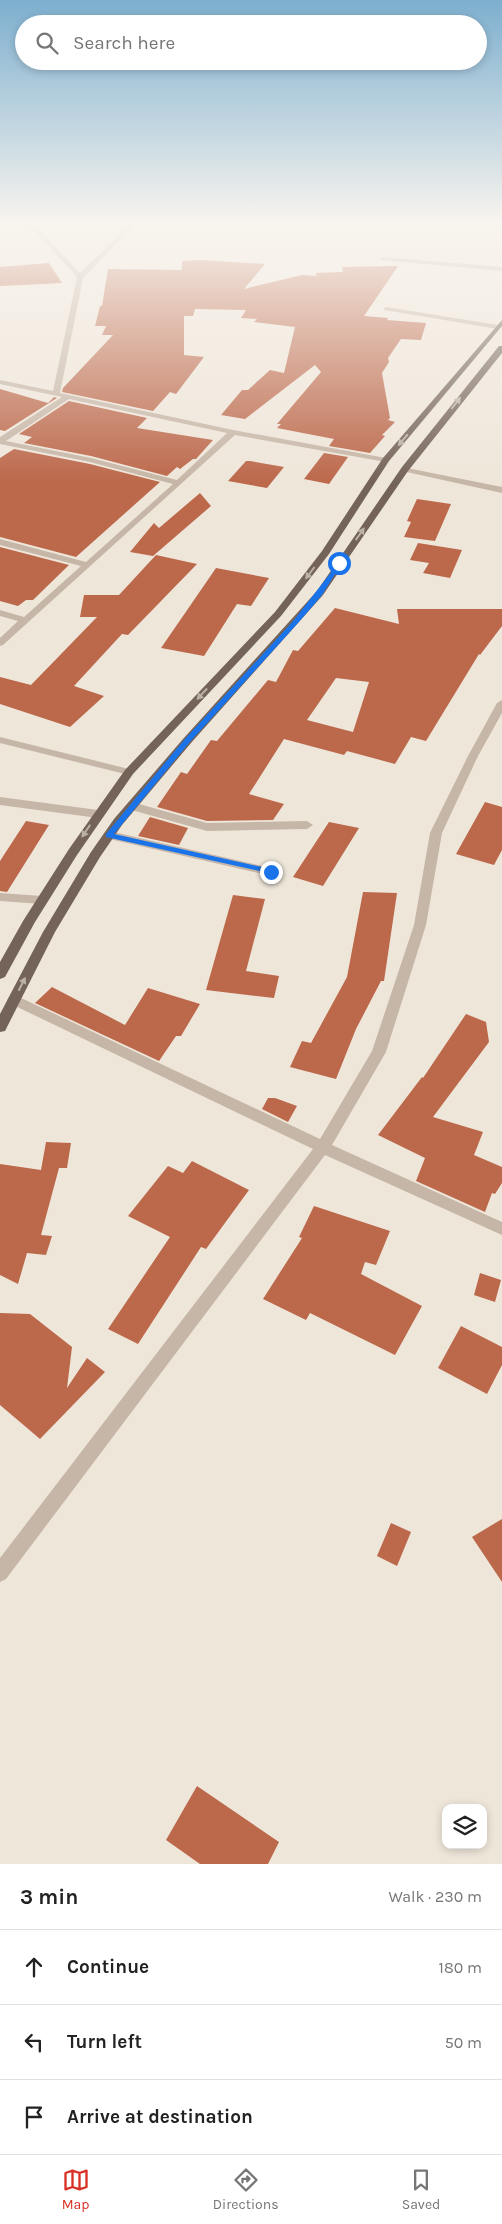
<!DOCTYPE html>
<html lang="en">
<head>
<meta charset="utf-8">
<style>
	body { margin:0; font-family:Karla,sans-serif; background:#f2f2f2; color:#222 }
	.controls { position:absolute; right:15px; bottom:15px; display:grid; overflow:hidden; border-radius:10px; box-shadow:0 2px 8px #0003 }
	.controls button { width:45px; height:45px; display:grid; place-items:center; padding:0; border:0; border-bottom:1px solid #e0e0e0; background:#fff; color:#222; font:25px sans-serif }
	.stop { position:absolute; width:15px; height:15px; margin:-11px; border:4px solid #1a73e8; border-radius:50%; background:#fff }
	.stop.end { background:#1a73e8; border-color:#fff; box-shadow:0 1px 5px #0008 }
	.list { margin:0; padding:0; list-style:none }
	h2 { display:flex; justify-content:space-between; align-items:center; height:65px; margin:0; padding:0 20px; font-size:21px }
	h2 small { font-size:16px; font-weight:400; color:#767676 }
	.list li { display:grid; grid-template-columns:32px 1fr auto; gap:15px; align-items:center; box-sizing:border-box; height:75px; padding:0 20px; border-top:1px solid #e0e0e0 }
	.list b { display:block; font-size:19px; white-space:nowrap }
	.list em { font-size:16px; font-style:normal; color:#767676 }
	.icon { flex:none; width:28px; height:28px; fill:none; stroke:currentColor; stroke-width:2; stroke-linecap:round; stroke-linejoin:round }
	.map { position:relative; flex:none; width:502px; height:1864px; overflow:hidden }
	.search { position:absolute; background:#fff; box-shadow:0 2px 8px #0003; left:15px; right:15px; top:15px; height:55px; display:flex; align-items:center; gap:12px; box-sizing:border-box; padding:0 18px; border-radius:28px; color:#767676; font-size:19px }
	.sheet { height:290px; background:#fff }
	nav { display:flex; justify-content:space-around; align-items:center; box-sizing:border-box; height:70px; border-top:1px solid #e0e0e0; background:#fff; font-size:14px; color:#767676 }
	nav a { display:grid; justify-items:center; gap:2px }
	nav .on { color:#d93025 }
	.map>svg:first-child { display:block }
</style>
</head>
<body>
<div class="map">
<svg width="502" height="1864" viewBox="0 0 502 1864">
	<rect width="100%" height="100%" fill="#efe6da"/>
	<!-- building -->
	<path fill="#bc684b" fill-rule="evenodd" d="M 200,260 L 265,264 L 244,289 L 302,275 L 317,276 L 316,273 L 343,272 L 342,267 L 398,266 L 364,316 L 388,318 L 387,320 L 426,323 L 421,340 L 401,339 L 388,358 L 389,362 L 382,373 L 390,418 L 388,420 L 395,422 L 382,435 L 385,436 L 370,453 L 329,446 L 334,439 L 277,428 L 281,424 L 277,424 L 321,372 L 315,365 L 245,419 L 221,415 L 242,390 L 248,390 L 270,370 L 284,373 L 295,327 L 254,322 L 257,319 L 241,318 L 246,310 L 195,309 L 193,316 L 184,316 L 184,355 L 204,357 L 176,394 L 170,392 L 153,411 L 62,392 L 63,388 L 113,335 L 102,335 L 106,326 L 95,326 L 100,306 L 102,306 L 108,269 L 182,270 L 182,261 Z
		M 49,263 L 62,283 L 0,286 L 0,267 Z
		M 0,389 L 48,403 L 54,397 L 57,398 L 5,431 L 0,430 Z
		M 69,401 L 147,418 L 137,428 L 213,440 L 196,459 L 193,459 L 180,469 L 177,467 L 167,476 L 91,456 L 24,443 L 32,437 L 19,434 Z
		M 14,449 L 90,464 L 160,482 L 76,557 L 0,537 L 0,458 Z
		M 324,453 L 348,457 L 329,484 L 304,479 Z
		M 246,461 L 250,461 L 284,467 L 267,488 L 228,481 Z
		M 200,493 L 211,506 L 153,556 L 130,552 L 154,523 L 159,528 Z
		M 417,499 L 451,504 L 435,541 L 404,537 L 411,522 L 407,521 Z
		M 418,543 L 462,550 L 450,578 L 423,573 L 429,563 L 410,560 Z
		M 0,547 L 69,565 L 33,600 L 26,600 L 18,606 L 0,601 Z
		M 156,555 L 197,564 L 128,635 L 122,634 L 74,686 L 104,696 L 70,727 L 0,704 L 0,677 L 31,685 L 97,617 L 80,617 L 84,595 L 119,595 Z
		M 216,568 L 269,578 L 251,606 L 237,604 L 204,656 L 161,648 Z
		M 335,608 L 399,624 L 397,609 L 502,609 L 502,626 L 480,655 L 479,654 L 426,741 L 411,737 L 395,764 L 347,751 L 344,755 L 284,739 L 249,794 L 284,804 L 273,820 L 207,821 L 157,807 L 181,772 L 187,774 L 211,740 L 217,741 L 268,680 L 276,682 L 293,650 L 298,651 ZM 336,678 L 369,682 L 353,732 L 307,720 Z
		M 485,802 L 502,807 L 502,850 L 494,865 L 456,854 Z
		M 150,817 L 188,828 L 179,845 L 138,836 Z
		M 26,821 L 49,825 L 7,892 L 0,891 L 0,861 Z
		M 329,822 L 359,828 L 323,886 L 293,877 Z
		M 363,892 L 397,893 L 384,981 L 381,981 L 356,1029 L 336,1079 L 290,1067 L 302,1041 L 311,1043 L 347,977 Z
		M 233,895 L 265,899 L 246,971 L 279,976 L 274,998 L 206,990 Z
		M 52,987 L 125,1025 L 148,988 L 200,1004 L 181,1036 L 176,1036 L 159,1061 L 35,1003 Z
		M 466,1014 L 486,1022 L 489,1042 L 433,1117 L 483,1132 L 474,1155 L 502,1167 L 502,1183 L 495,1194 L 492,1193 L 485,1212 L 416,1181 L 425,1158 L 378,1135 L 422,1077 L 423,1078 Z
		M 268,1098 L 275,1098 L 297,1106 L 288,1122 L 262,1109 Z
		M 46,1142 L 71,1143 L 67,1168 L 59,1168 L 41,1235 L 52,1236 L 46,1255 L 27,1253 L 18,1284 L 0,1275 L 0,1164 L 41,1170 Z
		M 192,1161 L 249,1190 L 206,1249 L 201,1247 L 138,1344 L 108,1329 L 170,1237 L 128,1216 L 168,1166 L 183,1173 Z
		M 314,1206 L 390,1231 L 376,1265 L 365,1262 L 361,1274 L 422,1306 L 395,1355 L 310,1313 L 306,1320 L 263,1299 L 302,1238 L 299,1237 Z
		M 480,1273 L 501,1280 L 495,1302 L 474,1295 Z
		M 0,1313 L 30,1314 L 72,1347 L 67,1388 L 87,1358 L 105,1372 L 40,1439 L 0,1405 Z
		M 461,1326 L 502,1347 L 502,1365 L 487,1394 L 438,1368 Z
		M 502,1519 L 502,1582 L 472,1537 Z
		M 391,1523 L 411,1532 L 397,1566 L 377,1556 Z
		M 197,1786 L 279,1842 L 268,1864 L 200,1864 L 166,1840 Z"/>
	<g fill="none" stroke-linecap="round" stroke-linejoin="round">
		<!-- service -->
		<path fill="#c6b6a7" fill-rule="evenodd" d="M 382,257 L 502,267 L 502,271 L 380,260 Z
			M 386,307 L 498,325 L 501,327 L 498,329 L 384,310 L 383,309 Z
			M 132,802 L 207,823 L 307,821 L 313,825 L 307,829 L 207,831 L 128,809 L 126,806 L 128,803 Z
			M 109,831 L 271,868 L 277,872 L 271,876 L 105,838 L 103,835 L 105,832 Z"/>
		<!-- minor -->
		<path fill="#c6b6a7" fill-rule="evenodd" d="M 26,222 L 32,222 L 80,273 L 132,222 L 138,222 L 83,278 L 60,393 L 233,430 L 386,458 L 390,460 L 386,462 L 235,435 L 3,645 L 0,646 L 0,638 L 18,621 L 0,616 L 0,610 L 24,617 L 81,566 L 0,545 L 0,539 L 86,562 L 173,484 L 90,462 L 0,444 L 0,437 L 62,397 L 0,384 L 0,380 L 53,391 L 77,277 ZM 69,399 L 227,433 L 177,480 L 91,458 L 6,441 Z
			M 402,467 L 502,487 L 502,493 L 402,471 Z
			M 502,700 L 502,713 L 478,756 L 442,833 L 426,925 L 386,1052 L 332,1145 L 502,1222 L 502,1235 L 325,1155 L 6,1579 L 0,1582 L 0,1558 L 313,1149 L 9,1003 L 7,1000 L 9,997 L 19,997 L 320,1139 L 372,1051 L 414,925 L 430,833 L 468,756 L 497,703 Z
			M 0,737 L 133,770 L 135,772 L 129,775 L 0,743 Z
			M 0,797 L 98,810 L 104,814 L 98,818 L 0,805 Z
			M 0,893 L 42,896 L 48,900 L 42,904 L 0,901 Z"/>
		<!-- primary -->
		<path fill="#746359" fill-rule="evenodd" d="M 502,320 L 502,326 L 389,461 L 329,554 L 281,616 L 133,774 L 77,855 L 35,922 L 5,977 L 0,979 L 0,962 L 23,921 L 69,849 L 125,770 L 275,612 L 322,551 L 383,458 Z
			M 499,346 L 502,346 L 502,353 L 408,471 L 323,595 L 191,743 L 122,825 L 100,857 L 55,932 L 5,1031 L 0,1032 L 0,1014 L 43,932 L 91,852 L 114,819 L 183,739 L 317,591 L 402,467 Z"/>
	</g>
	<!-- one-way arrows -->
	<defs><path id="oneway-solid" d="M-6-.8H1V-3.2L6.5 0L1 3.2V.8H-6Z" transform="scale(1.25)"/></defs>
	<g fill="#bcb1a7">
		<use href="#oneway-solid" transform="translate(456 403) rotate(-52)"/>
		<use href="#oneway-solid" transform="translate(403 440) rotate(130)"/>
		<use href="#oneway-solid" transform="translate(360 534) rotate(-55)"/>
		<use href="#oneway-solid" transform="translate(310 573) rotate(127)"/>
		<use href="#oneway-solid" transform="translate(202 694) rotate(133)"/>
		<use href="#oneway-solid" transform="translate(86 831) rotate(124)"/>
		<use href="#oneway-solid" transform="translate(22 984) rotate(-63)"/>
	</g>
	<!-- sky -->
	<linearGradient id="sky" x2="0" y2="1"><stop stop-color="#7dafcf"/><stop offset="0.46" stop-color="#f8f4ee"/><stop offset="1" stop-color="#f8f4ee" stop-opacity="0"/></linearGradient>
	<rect width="502" height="483" fill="url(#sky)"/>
	<!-- route -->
	<path fill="#1a73e8" d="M 339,562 L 342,563 L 322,595 L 298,623 L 189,743 L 114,834 L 271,869 L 273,870 L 273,874 L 106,837 L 106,834 L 184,740 L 294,620 Z"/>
</svg>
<div class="controls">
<button><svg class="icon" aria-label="layers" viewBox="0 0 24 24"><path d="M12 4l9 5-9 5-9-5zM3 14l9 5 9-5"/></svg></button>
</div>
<div class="stop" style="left:339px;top:563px"></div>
<div class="stop end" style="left:271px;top:872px"></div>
<div class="search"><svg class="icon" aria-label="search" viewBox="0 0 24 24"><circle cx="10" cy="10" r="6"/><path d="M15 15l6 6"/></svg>Search here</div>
</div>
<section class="sheet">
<h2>3 min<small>Walk · 230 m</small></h2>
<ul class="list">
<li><svg class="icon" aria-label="ahead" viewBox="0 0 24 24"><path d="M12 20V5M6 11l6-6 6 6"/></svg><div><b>Continue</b></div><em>180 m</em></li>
<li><svg class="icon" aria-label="left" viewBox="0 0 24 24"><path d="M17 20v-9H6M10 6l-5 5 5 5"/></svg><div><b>Turn left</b></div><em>50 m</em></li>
<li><svg class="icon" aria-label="arrive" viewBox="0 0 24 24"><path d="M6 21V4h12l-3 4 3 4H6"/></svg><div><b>Arrive at destination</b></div></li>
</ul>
</section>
<nav>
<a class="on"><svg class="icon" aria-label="map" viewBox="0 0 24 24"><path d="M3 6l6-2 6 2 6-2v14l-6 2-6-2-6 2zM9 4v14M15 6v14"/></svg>Map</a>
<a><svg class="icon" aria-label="directions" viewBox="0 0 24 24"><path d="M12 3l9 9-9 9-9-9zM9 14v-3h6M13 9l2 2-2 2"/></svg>Directions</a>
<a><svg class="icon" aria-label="saved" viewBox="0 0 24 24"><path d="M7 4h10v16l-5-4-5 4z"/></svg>Saved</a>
</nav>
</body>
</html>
